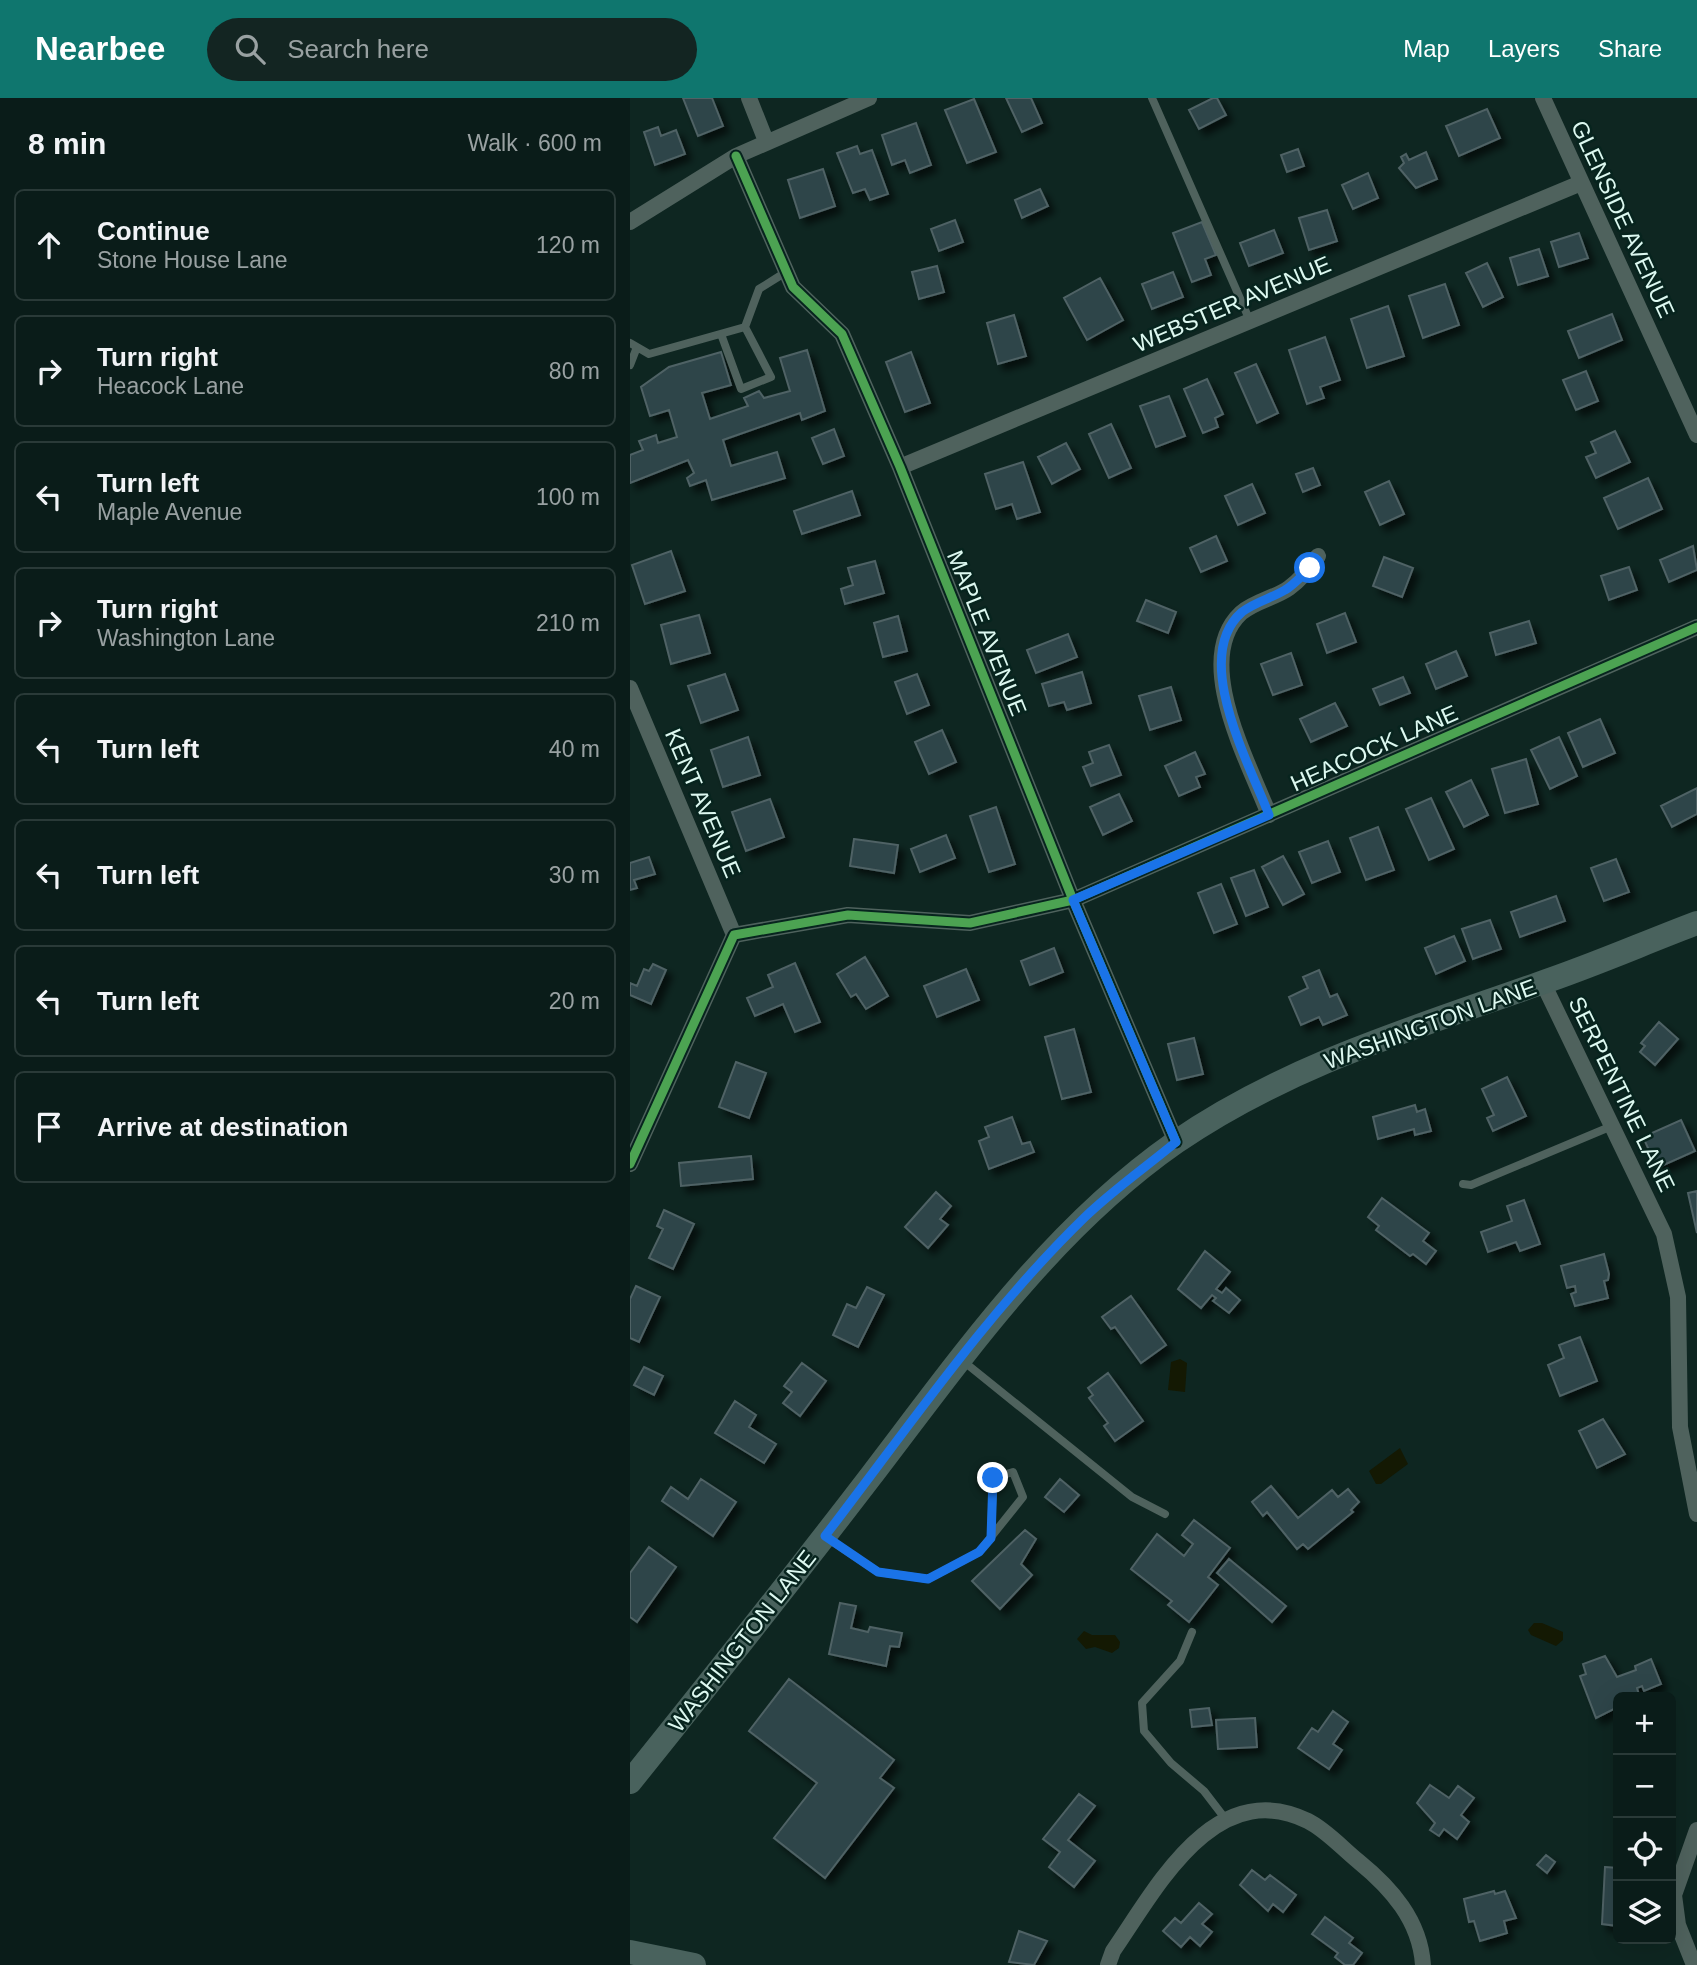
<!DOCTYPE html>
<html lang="en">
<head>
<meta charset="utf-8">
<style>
	body { margin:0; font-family:Arial,sans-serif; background:#132522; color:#f1f3f6 }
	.controls { position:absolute; right:21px; bottom:21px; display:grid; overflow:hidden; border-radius:10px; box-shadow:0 7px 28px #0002 }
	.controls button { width:63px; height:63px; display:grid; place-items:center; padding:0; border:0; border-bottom:2px solid #2a3a38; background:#0a1c19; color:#f1f3f6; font:35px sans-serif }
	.stop { position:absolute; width:21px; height:21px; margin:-16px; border:5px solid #1a73e8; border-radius:50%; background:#fff }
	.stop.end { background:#1a73e8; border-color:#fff; box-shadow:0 2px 7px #0008 }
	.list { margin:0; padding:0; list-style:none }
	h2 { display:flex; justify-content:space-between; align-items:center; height:91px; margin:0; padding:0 28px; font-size:30px }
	h2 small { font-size:23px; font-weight:400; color:#99a1a2 }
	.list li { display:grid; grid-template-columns:46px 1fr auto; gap:21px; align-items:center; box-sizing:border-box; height:112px; margin:0 14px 14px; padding:0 14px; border:2px solid #2a3a38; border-radius:10px }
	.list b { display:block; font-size:26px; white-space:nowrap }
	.list p { margin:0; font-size:23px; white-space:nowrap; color:#99a1a2 }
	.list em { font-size:23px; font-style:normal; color:#99a1a2 }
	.icon { flex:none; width:38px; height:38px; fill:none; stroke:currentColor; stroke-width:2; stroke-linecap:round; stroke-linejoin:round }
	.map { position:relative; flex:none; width:1067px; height:1867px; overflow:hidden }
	header { display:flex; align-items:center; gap:42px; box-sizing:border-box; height:98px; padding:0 35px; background:#0f766e; color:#fff }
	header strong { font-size:33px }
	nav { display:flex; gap:38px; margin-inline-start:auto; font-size:24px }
	.search { width:490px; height:63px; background:#132522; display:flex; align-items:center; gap:18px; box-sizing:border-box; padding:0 24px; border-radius:38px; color:#99a1a2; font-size:26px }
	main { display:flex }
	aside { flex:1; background:#0a1c19 }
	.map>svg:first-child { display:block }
</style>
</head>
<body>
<header>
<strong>Nearbee</strong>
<div class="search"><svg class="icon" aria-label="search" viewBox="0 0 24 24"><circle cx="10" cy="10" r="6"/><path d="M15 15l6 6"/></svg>Search here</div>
<nav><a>Map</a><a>Layers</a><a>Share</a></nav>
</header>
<main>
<aside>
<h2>8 min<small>Walk · 600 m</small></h2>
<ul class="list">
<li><svg class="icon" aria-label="ahead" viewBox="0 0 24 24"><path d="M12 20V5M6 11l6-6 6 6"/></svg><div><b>Continue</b><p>Stone House Lane</p></div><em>120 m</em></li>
<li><svg class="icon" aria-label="right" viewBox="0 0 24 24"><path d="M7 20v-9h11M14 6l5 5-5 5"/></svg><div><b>Turn right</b><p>Heacock Lane</p></div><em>80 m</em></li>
<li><svg class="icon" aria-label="left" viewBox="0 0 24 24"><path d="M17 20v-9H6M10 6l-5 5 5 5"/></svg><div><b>Turn left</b><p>Maple Avenue</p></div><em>100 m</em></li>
<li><svg class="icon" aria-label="right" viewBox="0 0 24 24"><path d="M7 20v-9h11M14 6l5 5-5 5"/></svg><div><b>Turn right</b><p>Washington Lane</p></div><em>210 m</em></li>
<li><svg class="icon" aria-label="left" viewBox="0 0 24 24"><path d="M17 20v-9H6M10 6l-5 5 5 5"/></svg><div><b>Turn left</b></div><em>40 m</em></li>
<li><svg class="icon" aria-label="left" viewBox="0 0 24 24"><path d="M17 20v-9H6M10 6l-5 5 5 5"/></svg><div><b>Turn left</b></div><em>30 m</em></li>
<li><svg class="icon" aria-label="left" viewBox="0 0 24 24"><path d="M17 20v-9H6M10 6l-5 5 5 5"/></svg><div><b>Turn left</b></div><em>20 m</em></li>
<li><svg class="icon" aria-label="arrive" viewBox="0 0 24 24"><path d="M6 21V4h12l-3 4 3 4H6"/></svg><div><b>Arrive at destination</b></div></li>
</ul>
</aside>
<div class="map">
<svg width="1067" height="1867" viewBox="0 0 1067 1867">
	<defs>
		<filter id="shadow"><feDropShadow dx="6" dy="6" stdDeviation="3.5" flood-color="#0009"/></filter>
	</defs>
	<rect width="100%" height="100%" fill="#0e2621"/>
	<!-- water -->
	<path fill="#141903" d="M 550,1261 L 557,1265 L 555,1294 L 538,1292 L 541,1264 Z
		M 770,1350 L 778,1366 L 751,1386 L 746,1386 L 739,1373 Z
		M 904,1525 L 912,1525 L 933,1534 L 933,1542 L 926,1548 L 901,1537 L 898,1532 Z
		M 454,1533 L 462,1537 L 485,1537 L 490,1544 L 489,1550 L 482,1555 L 465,1549 L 456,1551 L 447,1541 Z"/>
	<!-- building -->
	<path fill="#2e4448" stroke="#4f6265" stroke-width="2" filter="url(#shadow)" d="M 53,0 L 82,0 L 93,28 L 68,38 Z
		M 376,0 L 401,0 L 412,25 L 392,34 Z
		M 583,0 L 587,0 L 596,17 L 569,31 L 559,12 Z
		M 344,1 L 366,54 L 337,65 L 315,12 Z
		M 857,11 L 870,40 L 829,58 L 816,28 Z
		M 286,25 L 301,67 L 280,75 L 275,62 L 262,67 L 252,37 Z
		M 28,29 L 31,38 L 46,32 L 55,56 L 25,67 L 14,34 Z
		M 227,48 L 230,56 L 242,52 L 258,96 L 240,102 L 235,91 L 223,95 L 207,55 Z
		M 668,51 L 674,68 L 657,74 L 651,57 Z
		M 796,54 L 807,81 L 786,90 L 769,70 L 774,65 L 771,59 L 776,56 L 779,62 Z
		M 193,71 L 205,108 L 170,120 L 158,82 Z
		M 738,75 L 748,100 L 723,111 L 712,87 Z
		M 410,91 L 418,108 L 392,120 L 385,102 Z
		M 697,112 L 707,143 L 679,152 L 669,120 Z
		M 325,122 L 333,144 L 309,153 L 301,131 Z
		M 572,124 L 586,157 L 575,161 L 581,177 L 562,184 L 543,135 Z
		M 644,132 L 653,155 L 619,168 L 610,145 Z
		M 949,135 L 958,160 L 929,169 L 921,144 Z
		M 909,151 L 918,178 L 888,187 L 880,160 Z
		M 857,165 L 873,199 L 853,209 L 836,175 Z
		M 307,168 L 314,194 L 289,201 L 282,174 Z
		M 543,174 L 553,199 L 522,211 L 512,186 Z
		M 470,180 L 493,222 L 457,242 L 434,200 Z
		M 815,186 L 829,227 L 793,240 L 779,198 Z
		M 758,208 L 774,258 L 737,270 L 721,221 Z
		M 982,216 L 992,242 L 949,260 L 938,233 Z
		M 384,217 L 396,258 L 368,266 L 357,225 Z
		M 695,239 L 710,282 L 690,289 L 694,300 L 677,306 L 659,252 Z
		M 177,252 L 195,313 L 172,322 L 170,315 L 93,342 L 101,368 L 147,354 L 155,380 L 82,402 L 76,382 L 60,388 L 57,380 L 64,375 L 58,362 L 0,385 L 0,357 L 13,352 L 9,343 L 26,337 L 28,345 L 47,339 L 39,312 L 20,318 L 11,289 L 39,269 L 91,254 L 101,287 L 72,295 L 80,321 L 118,308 L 114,300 L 129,293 L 134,300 L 160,293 L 150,260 Z
		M 281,254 L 300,305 L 275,314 L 256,264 Z
		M 626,266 L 648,315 L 627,325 L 605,275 Z
		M 956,273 L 968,303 L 946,312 L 933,282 Z
		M 577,281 L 593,316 L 585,320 L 588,329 L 573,335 L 554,291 Z
		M 539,298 L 555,338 L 526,349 L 510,308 Z
		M 481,326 L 501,370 L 479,380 L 459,336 Z
		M 204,331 L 214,358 L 193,366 L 182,340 Z
		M 985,333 L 1000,364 L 966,380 L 956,359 L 966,355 L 961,344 Z
		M 436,345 L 450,371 L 422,386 L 408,359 Z
		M 393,364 L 410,414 L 387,421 L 382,406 L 366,411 L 355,376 Z
		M 683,370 L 690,387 L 673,394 L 666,376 Z
		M 1018,380 L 1032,411 L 988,431 L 974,400 Z
		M 759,383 L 774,416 L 750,427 L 735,394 Z
		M 622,386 L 635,415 L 608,427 L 595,398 Z
		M 222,393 L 230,417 L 172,436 L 164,413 Z
		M 586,438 L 597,463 L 571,474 L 560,450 Z
		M 1063,448 L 1067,472 L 1039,484 L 1030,462 Z
		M 41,453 L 55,493 L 15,506 L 2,467 Z
		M 754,459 L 783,470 L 772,499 L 743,488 Z
		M 245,463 L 254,495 L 215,506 L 211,491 L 223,487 L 218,470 Z
		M 999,469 L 1007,492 L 979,502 L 971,478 Z
		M 516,502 L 546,514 L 538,535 L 507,523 Z
		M 715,515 L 726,544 L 697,555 L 687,526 Z
		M 69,517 L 80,555 L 41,566 L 31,527 Z
		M 268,518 L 277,553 L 253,559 L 244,525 Z
		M 899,523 L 906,545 L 866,557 L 860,535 Z
		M 438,536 L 447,559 L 406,575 L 397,552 Z
		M 826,553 L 837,578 L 806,591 L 796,566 Z
		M 661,555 L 672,587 L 643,597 L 631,566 Z
		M 452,574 L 461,605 L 437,612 L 434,604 L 419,608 L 412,586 Z
		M 95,576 L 108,612 L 71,625 L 58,588 Z
		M 287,576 L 299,607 L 277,616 L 265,584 Z
		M 773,579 L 780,595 L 750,607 L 743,591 Z
		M 541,589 L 551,622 L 520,632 L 509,598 Z
		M 705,605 L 717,628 L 681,644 L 670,621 Z
		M 970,621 L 985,655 L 953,669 L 938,635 Z
		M 312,632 L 326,664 L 299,676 L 285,644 Z
		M 118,639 L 130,677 L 93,689 L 81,652 Z
		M 929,639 L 947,678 L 920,691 L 901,652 Z
		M 479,647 L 491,677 L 461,688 L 453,669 L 463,665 L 459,654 Z
		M 565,654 L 575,676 L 566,679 L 570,689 L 549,698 L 535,668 Z
		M 896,661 L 908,706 L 875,715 L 862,671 Z
		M 841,682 L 858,717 L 834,729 L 816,694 Z
		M 1067,690 L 1067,716 L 1042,729 L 1031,708 Z
		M 489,696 L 502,723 L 473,737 L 460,709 Z
		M 801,700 L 824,751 L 799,762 L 776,711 Z
		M 140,701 L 154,739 L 116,753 L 102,714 Z
		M 366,709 L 385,766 L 359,774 L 340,718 Z
		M 748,729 L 764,772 L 736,782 L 720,740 Z
		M 316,737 L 325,760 L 290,774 L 281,751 Z
		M 224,741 L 268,747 L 264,775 L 220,768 Z
		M 698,743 L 710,774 L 682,785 L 669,754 Z
		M 653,758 L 674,796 L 653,807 L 632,769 Z
		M 19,759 L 25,776 L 4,782 L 7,790 L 0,792 L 0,765 Z
		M 986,761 L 999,794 L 974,803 L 961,770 Z
		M 624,772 L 638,809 L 616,818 L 601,780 Z
		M 591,786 L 607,826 L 584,835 L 568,795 Z
		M 926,798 L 935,823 L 890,839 L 881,814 Z
		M 860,822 L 871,851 L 843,861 L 832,831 Z
		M 824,838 L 835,863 L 806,876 L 795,850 Z
		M 424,850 L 433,874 L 400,887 L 391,863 Z
		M 235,859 L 258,898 L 236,911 L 226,896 L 221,899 L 207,876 Z
		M 165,865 L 190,924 L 165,934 L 153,906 L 125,918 L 117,900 L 143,889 L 138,877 Z
		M 23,866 L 36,872 L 21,906 L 0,897 L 0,885 L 7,888 L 14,871 L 19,873 Z
		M 336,871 L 349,902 L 307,919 L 294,888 Z
		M 689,872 L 700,899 L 707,896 L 717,917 L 693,927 L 689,919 L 671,927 L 659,899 L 678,890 L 673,879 Z
		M 1029,924 L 1048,941 L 1025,967 L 1010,954 L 1015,948 L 1011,945 Z
		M 444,931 L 461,994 L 432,1001 L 415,939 Z
		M 564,940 L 573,976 L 547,982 L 538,946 Z
		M 106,964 L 136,975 L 119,1020 L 89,1009 Z
		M 877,979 L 896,1018 L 863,1033 L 857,1020 L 864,1017 L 852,991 Z
		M 785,1007 L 787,1014 L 795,1011 L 801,1033 L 785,1037 L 784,1031 L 748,1041 L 743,1019 Z
		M 382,1019 L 392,1046 L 400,1044 L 404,1054 L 359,1071 L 349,1043 L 359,1039 L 355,1029 Z
		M 1051,1022 L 1065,1053 L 1027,1070 L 1013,1039 Z
		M 121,1058 L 123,1081 L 51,1088 L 49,1065 Z
		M 1067,1093 L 1067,1135 L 1058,1095 Z
		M 306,1094 L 321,1108 L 310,1121 L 318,1127 L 298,1150 L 275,1129 Z
		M 752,1100 L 799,1135 L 793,1143 L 806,1153 L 796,1166 L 783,1156 L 780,1158 L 746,1132 L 749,1128 L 738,1119 Z
		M 894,1102 L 910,1146 L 890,1153 L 886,1144 L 858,1154 L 851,1134 L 882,1123 L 877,1108 Z
		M 34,1112 L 64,1126 L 43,1171 L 19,1160 L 33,1131 L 27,1128 Z
		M 575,1153 L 600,1174 L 586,1191 L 592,1195 L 596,1190 L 610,1202 L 599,1215 L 583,1203 L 586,1200 L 582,1197 L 571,1210 L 548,1191 Z
		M 974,1156 L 979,1176 L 978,1182 L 974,1183 L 978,1200 L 945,1208 L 941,1196 L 946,1194 L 945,1188 L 937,1190 L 931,1168 Z
		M 6,1188 L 30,1199 L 9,1244 L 0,1240 L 0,1201 Z
		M 237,1189 L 254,1197 L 228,1249 L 203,1237 L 217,1206 L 226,1210 Z
		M 501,1198 L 536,1247 L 511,1265 L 485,1229 L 481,1231 L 472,1219 Z
		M 950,1239 L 967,1283 L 930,1298 L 918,1267 L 934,1260 L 929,1247 Z
		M 172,1265 L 196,1283 L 170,1318 L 153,1305 L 162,1294 L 154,1288 Z
		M 14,1269 L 33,1278 L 24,1297 L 4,1287 Z
		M 478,1275 L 513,1323 L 485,1343 L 474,1328 L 478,1325 L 459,1300 L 463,1297 L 458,1290 Z
		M 105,1303 L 126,1317 L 119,1329 L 146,1346 L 134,1365 L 85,1335 Z
		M 973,1321 L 995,1356 L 967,1370 L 949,1333 Z
		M 71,1381 L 106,1404 L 83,1438 L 32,1403 L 41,1389 L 58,1401 Z
		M 430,1381 L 449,1397 L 434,1414 L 415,1399 Z
		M 641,1388 L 668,1420 L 702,1392 L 708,1399 L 718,1391 L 729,1404 L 721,1412 L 723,1414 L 678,1451 L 673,1446 L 667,1451 L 637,1414 L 633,1418 L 622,1404 Z
		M 564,1422 L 600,1450 L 578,1479 L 588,1487 L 559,1524 L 538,1507 L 542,1503 L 501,1471 L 527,1436 L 554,1458 L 563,1446 L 552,1437 Z
		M 395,1432 L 406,1441 L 391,1466 L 402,1477 L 370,1511 L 342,1483 Z
		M 19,1449 L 46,1469 L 7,1524 L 0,1519 L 0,1475 Z
		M 599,1461 L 656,1508 L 642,1524 L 587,1475 Z
		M 210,1505 L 226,1508 L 221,1530 L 238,1534 L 240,1529 L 272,1535 L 269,1549 L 260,1548 L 256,1568 L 199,1556 Z
		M 975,1558 L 987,1579 L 1006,1572 L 1005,1568 L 1021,1561 L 1031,1586 L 1014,1593 L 1012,1588 L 1007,1590 L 1009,1597 L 988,1599 L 988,1609 L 966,1620 L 950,1578 L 956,1576 L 953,1566 Z
		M 159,1581 L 264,1662 L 250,1680 L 264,1690 L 195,1780 L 144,1740 L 187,1685 L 119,1633 Z
		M 579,1610 L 582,1627 L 562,1629 L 560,1612 Z
		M 703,1613 L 718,1624 L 703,1646 L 712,1652 L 699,1671 L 668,1650 L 682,1630 L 688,1634 Z
		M 625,1620 L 627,1649 L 588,1651 L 586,1622 Z
		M 800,1687 L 819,1700 L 828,1688 L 844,1700 L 831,1717 L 839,1724 L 827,1741 L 814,1731 L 809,1738 L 800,1732 L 805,1725 L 787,1705 Z
		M 449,1696 L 465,1708 L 438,1742 L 465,1763 L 444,1789 L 419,1769 L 430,1754 L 413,1741 Z
		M 916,1757 L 925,1764 L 917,1775 L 907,1767 Z
		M 975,1769 L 988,1770 L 988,1828 L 972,1826 Z
		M 622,1772 L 635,1782 L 640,1777 L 666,1797 L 653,1814 L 643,1806 L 638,1813 L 610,1787 Z
		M 864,1793 L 865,1796 L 875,1793 L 886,1820 L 874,1823 L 877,1835 L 850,1843 L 844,1823 L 839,1824 L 834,1801 Z
		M 569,1805 L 582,1816 L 572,1826 L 582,1834 L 570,1848 L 560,1839 L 551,1849 L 533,1833 L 545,1820 L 551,1825 Z
		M 695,1819 L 723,1840 L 719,1845 L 732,1855 L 723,1867 L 715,1867 L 705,1859 L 708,1855 L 682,1836 Z
		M 389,1833 L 417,1843 L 404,1867 L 379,1864 Z"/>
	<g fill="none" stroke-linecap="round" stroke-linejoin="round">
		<!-- lane -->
		<path stroke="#4f625d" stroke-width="8" d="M 522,0 L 620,223
			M 91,236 L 111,291 L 141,279 L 115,229
			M 0,245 L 19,256 L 115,229 L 129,191 L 156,174
			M 0,267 L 7,249
			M 833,1086 L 841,1087 L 982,1028
			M 333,1263 L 502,1399 L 535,1416
			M 197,1440 L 248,1474 L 298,1481 L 349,1454 L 393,1399 L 383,1374 L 363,1380 L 361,1440
			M 562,1534 L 550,1563 L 512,1605 L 514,1633 L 541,1665 L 574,1693 L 597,1723"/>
		<!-- street -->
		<path stroke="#4f625d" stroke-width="16" d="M 119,0 L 136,43
			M 913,0 L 1067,337
			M 106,58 L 163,189 L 212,236 L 270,369 L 443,802 L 546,1044
			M 0,124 L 106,58 L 239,0
			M 270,369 L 951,85
			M 0,590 L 104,837
			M 639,717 C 620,666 561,562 611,515 C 625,503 645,500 659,490 C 670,482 680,470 688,458
			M 913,885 L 1034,1136 L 1048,1199 L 1050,1329 L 1067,1416
			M 0,1066 L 104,837 L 218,817 L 340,825 L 443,802 L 1067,529
			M 478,1867 L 483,1853 C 526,1791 584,1677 678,1723 C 696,1732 712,1750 728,1763 C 761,1790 790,1822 793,1867
			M 1064,1867 L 1048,1827 L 1044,1797 L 1067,1732"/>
		<!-- primary -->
		<path stroke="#49625d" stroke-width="24" d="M 0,1684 C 81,1583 162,1481 241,1378 C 332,1259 421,1131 546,1044 C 656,968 784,930 908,886 C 962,868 1014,845 1067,825
			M 0,1854 L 64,1867"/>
		<defs>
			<path id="cycleway" d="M 106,58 L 163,189 L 212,236 L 270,369 L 443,802 L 546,1044
				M 0,1066 L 104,837 L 218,817 L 340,825 L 443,802 L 1067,529"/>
		</defs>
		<!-- cycleway casing -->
		<use href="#cycleway" stroke="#07241e" stroke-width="13"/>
		<!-- cycleway -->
		<use href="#cycleway" stroke="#4ca352" stroke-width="9"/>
	</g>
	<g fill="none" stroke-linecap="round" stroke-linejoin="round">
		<!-- route -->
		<path stroke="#1a73e8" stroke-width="9" d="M 363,1380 L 361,1440 L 349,1454 L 298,1481 L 248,1474 L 195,1438 C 278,1330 357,1214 455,1119 C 483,1092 516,1069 546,1044 L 443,802 L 639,717 C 620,667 560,559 612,514 C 625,504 642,500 655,492 C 664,487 672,477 680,470"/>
	</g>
	<g text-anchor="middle" stroke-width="5" stroke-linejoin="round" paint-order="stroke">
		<!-- street labels -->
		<g font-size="23" fill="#ddf8f0" stroke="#07241e">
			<text transform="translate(993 121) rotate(65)" y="8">GLENSIDE AVENUE</text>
			<text transform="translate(602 206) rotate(-23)" y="8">WEBSTER AVENUE</text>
			<text transform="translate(357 535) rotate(68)" y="8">MAPLE AVENUE</text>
			<text transform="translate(744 650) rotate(-24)" y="8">HEACOCK LANE</text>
			<text transform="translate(73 705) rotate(67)" y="8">KENT AVENUE</text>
			<text transform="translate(800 926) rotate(-20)" y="8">WASHINGTON LANE</text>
			<text transform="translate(992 996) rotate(64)" y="8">SERPENTINE LANE</text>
			<text transform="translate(112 1543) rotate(-52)" y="8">WASHINGTON LANE</text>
		</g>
	</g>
</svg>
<div class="controls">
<button>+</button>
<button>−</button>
<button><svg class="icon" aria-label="locate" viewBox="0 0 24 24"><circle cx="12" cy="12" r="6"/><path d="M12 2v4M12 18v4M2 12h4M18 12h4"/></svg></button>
<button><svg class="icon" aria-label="layers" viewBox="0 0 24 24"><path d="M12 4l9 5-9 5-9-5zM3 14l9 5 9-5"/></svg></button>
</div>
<div class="stop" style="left:680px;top:470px"></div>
<div class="stop end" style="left:363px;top:1380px"></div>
</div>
</main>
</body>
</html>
